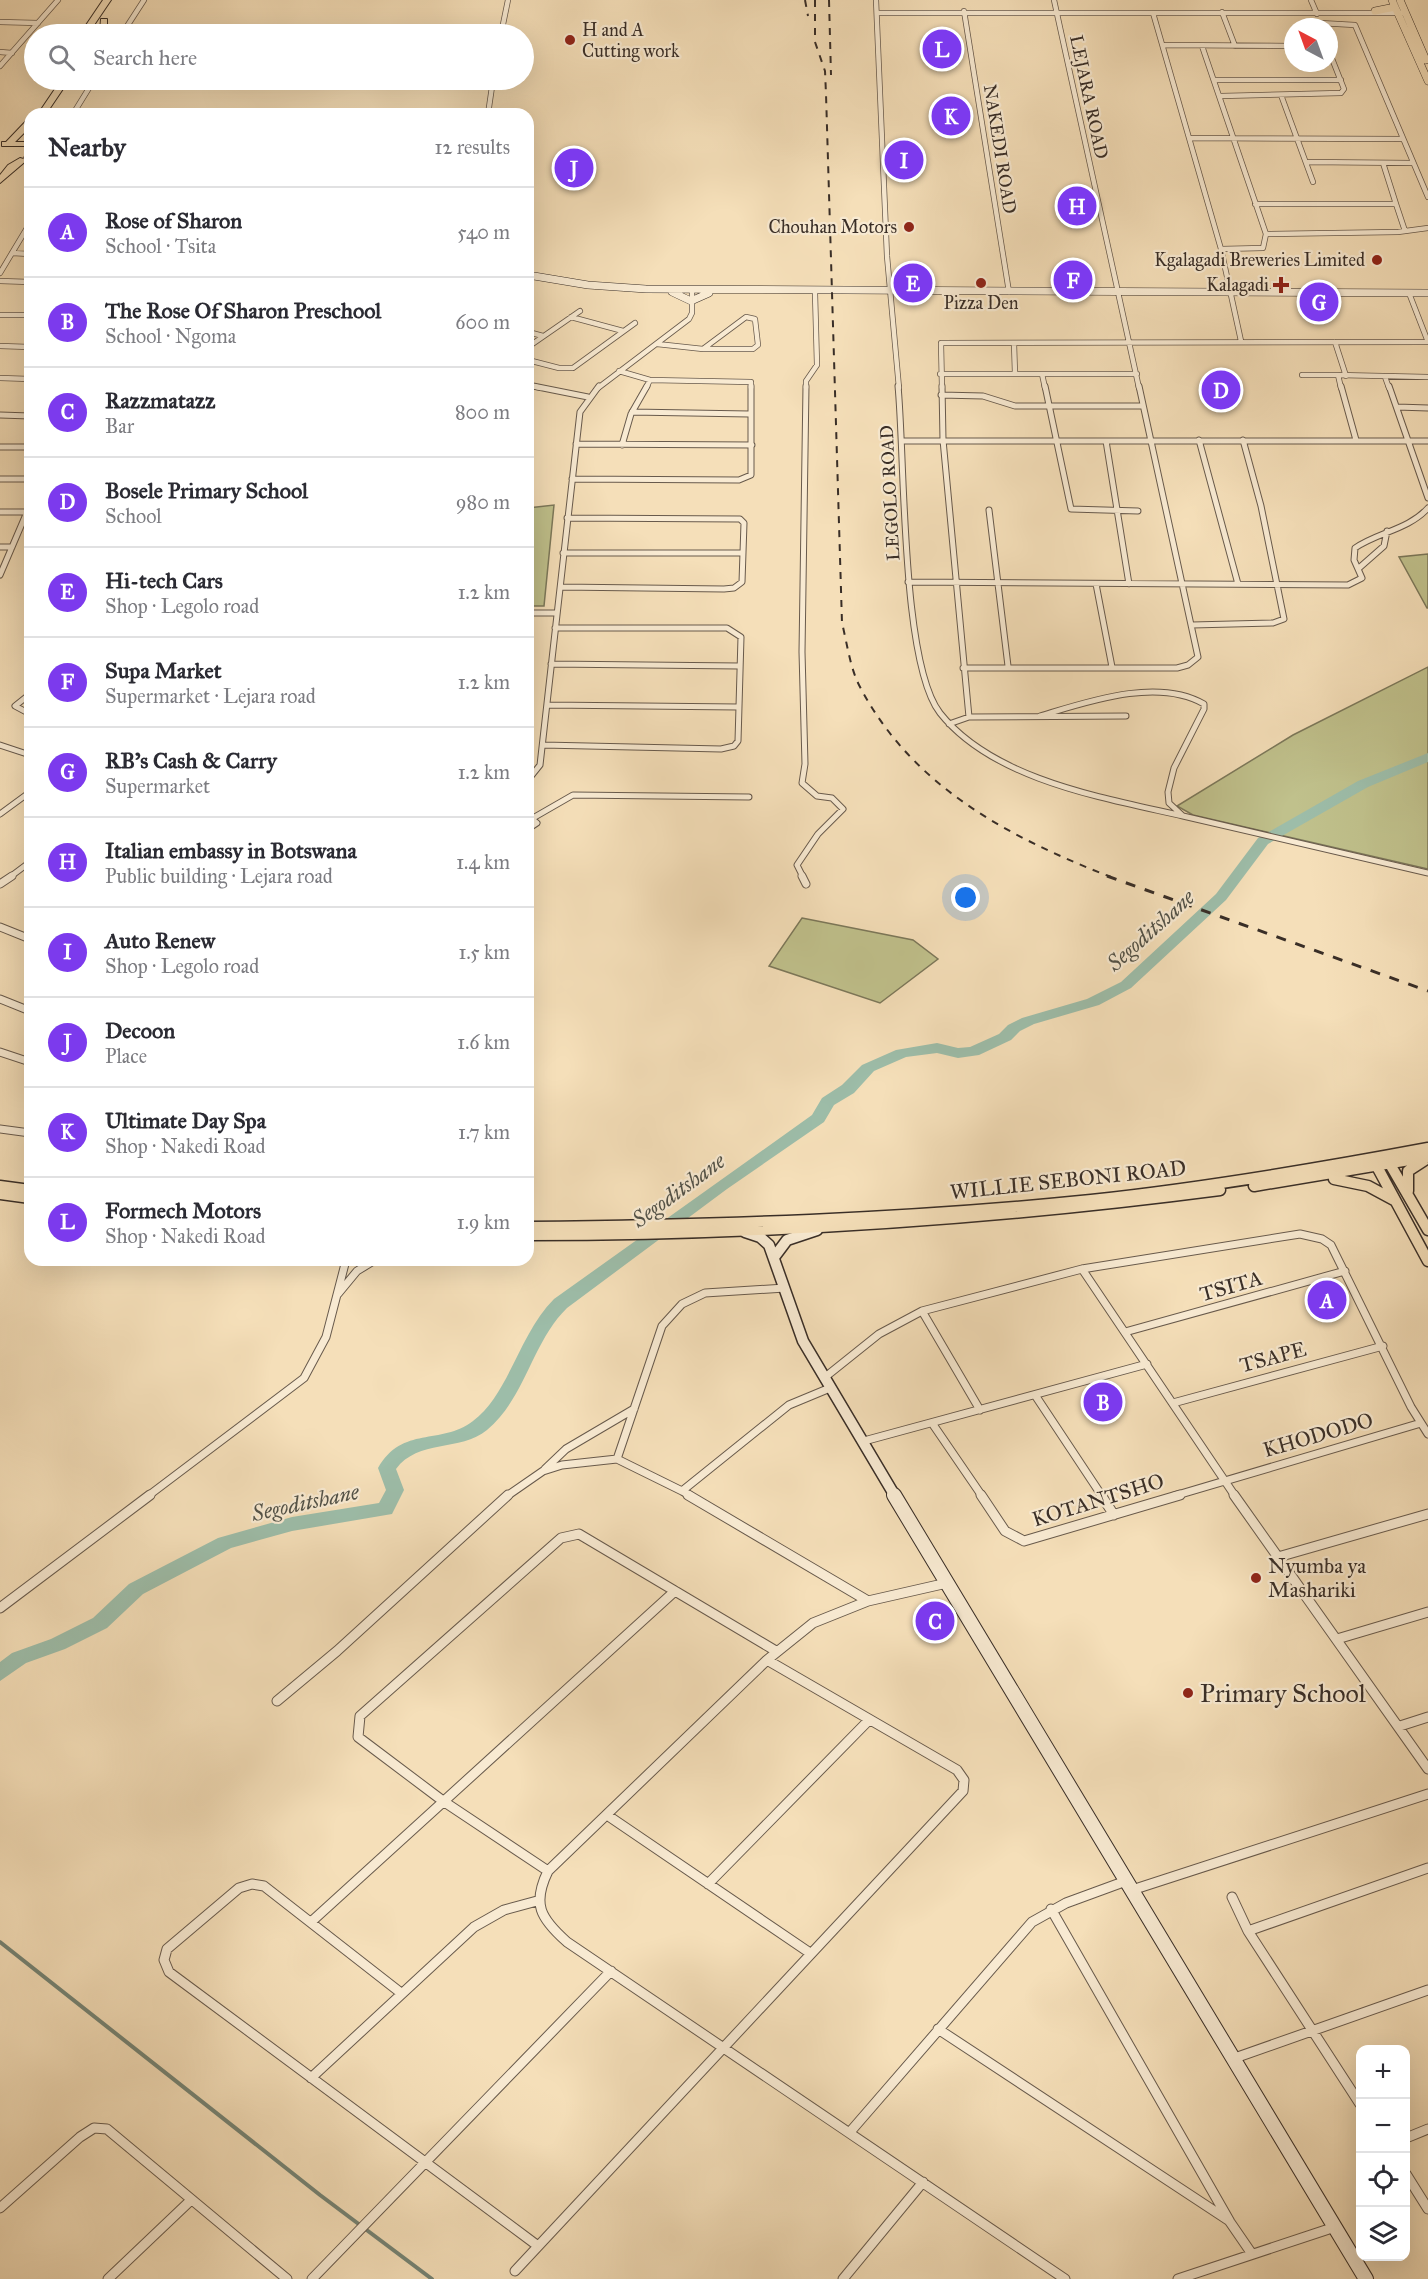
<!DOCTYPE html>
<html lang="en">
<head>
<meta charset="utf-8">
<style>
	body { margin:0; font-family:"IM FELL Great Primer",serif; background:#f2f2f3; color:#2b2b33 }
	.controls { position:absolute; right:18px; bottom:18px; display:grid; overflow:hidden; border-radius:12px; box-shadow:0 6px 24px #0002 }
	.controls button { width:54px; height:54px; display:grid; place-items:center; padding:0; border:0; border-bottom:2px solid #e1e1e2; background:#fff; color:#2b2b33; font:30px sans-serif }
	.compass { position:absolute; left:1284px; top:18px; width:54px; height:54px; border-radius:50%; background:#fff; box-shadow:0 6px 24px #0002; rotate:319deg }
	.you { position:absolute; left:966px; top:898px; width:21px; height:21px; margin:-15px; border:4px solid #fff; border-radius:50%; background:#1a73e8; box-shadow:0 0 0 9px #1a73e833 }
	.badge { display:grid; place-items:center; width:39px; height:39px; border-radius:50%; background:#7c3aed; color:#fff; font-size:20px; font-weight:700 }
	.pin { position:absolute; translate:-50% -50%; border:3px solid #fff; box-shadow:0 2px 6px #0006 }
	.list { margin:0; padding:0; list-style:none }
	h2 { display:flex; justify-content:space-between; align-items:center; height:78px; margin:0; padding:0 24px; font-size:26px }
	h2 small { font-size:20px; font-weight:400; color:#7c7c81 }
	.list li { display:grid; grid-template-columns:39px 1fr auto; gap:18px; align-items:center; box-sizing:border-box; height:90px; padding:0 24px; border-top:2px solid #e1e1e2 }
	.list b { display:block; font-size:22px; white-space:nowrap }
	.list p { margin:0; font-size:20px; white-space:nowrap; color:#7c7c81 }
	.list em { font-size:20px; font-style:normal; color:#7c7c81 }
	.icon { flex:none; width:33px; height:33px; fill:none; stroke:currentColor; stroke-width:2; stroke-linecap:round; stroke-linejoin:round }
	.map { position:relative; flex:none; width:1428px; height:2279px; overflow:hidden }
	.search { position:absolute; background:#fff; box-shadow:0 6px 24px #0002; left:24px; top:24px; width:510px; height:66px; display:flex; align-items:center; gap:15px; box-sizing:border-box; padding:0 21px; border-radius:33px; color:#7c7c81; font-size:22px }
	.panel { position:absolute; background:#fff; box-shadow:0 6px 24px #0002; left:24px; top:108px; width:510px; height:1158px; border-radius:18px }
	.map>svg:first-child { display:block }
</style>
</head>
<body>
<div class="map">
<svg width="1428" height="2279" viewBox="0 0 1428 2279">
	<rect width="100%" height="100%" fill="#f5dfb9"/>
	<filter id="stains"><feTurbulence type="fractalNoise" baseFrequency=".00333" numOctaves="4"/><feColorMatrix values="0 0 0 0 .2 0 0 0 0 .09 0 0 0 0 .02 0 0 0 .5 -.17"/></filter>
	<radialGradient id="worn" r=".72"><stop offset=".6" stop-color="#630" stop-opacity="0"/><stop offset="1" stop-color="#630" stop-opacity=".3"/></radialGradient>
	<!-- green -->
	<path fill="#c0c18c" stroke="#7c785a" stroke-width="1.5" d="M 554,505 L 544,606 L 528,606 L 528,508 Z
		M 1428,554 L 1428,608 L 1427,608 L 1399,557 Z
		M 1428,667 L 1428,869 L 1193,815 L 1177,806 L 1293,735 Z
		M 802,918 L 913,940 L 938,959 L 880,1003 L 769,966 Z"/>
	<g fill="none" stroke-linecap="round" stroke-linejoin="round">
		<!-- stream -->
		<path stroke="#758475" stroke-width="4" d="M 0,1942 L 320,2195 L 432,2279"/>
		<!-- river -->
		<path fill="#9dbda9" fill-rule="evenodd" d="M 1428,753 L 1428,762 L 1368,787 L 1268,844 L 1226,900 L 1131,988 L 1099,1005 L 1034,1024 L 1020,1031 L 1011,1040 L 979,1055 L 958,1058 L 937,1053 L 906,1057 L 874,1071 L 854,1093 L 834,1105 L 824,1122 L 727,1189 L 567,1308 C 532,1342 525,1399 487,1430 C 460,1452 418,1439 396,1469 L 404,1490 L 392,1514 L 292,1531 L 231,1548 L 143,1594 L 107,1628 L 65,1649 L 26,1663 L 0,1681 L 0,1662 L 12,1653 L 51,1639 L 93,1618 L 129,1584 L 218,1538 L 292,1517 L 379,1503 L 386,1490 L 378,1468 C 403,1425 440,1446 473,1421 C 509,1394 519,1334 554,1299 L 812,1115 L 822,1098 L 842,1085 L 862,1065 L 896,1050 L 937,1043 L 958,1048 L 970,1047 L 999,1034 L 1008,1025 L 1022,1018 L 1087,999 L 1121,982 L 1216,894 L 1258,838 L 1358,781 Z"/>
		<defs>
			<path id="street-far3" d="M 876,0 L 887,256 L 899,388
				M 1054,0 L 1139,388
				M 1311,0 L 1317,14
				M 964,11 L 1009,292
				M 1222,12 L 1235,46
				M 877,13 L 1403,13
				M 1153,13 L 1221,249 L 1241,341
				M 0,22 L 38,23
				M 1320,23 L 1355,25 L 1428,197
				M 122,34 L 144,0
				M 501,34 L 508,0
				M 1163,45 L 1293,46
				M 1202,46 L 1266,234 L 1263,248 L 1221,249
				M 0,52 L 12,53
				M 0,66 L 58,0
				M 1215,80 L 1341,80
				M 1281,95 L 1313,182
				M 1221,96 L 1341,93 L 1344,89 L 1329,51
				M 73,114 L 94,80
				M 488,114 L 493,80
				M 1190,138 L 1403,139
				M 1306,162 L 1413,163
				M 1383,163 L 1396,204
				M 1255,204 L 1396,204 L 1405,231
				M 1266,234 L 1398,232 L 1428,228
				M 12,253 L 30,254
				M 0,273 L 30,223
				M 0,281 L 30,282
				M 1409,293 L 1428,342
				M 0,315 L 30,315
				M 571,317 L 623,331
				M 746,317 L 755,319 L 758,345 L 753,349 L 703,349 Z
				M 528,332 L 543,336
				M 1335,342 L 1346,376
				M 1014,343 L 1015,374
				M 657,344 L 703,349
				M 0,346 L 30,347
				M 528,347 L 580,311
				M 528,360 L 559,368 L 573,368 L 635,323
				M 619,371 L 650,380 L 751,382 L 751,388
				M 940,374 L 1137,374
				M 1042,374 L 1045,388
				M 1302,375 L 1338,375
				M 1385,377 L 1389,388
				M 0,378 L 30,379
				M 528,385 L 541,388
				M 598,388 L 689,319 L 692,313 L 692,290
				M 646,388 L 650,380
				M 806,388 L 806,381 L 817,365 L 815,293
				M 942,388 L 941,343 L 1428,342
				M 1341,388 L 1338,375 L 1428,377"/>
			<path id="street-far2" d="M 533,386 L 588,397
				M 898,386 C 905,457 901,663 940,713 C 993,780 1104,798 1183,816
				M 942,386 L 943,440 L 969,717
				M 1045,386 L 1071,509 L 1138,511
				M 1341,386 L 1356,440
				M 1389,386 L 1428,498
				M 941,395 L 983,396 L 1015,406 L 1143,406
				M 1397,407 L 1428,408
				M 632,412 L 749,414
				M 0,415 L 30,416
				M 1199,440 L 1238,584
				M 903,441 L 1428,441
				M 1106,441 L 1129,584
				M 576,444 L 752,445
				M 622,445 L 631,414 L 647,386
				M 0,447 L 30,447
				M 0,479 L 30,479
				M 572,479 L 739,480 L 751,475 L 751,386
				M 989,510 L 1008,666
				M 0,512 L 27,512
				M 0,547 L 12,547
				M 563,553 L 742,553
				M 1359,568 L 1384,546 L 1387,531
				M 0,575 L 30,505
				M 908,582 L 1348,585 L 1362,578 L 1354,560 L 1355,548 C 1378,532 1408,530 1428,508
				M 1096,584 L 1112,667
				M 561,587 L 724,589 L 734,588 L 742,582 L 744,523 L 740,519 L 567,518
				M 528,613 L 557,613
				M 1192,625 L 1273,623 L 1284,619 L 1261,506 L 1243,440
				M 551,664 L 739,666
				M 963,668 L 1177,668 L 1188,665 L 1198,657 L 1139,386
				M 30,694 L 15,706 L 30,714
				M 547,705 L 738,707
				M 1040,716 C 1087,702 1157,677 1204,704 L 1204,709 L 1174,768 L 1168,792 L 1169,803 L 1183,816 L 1428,873
				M 949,724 L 969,717 L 1126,716
				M 0,745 L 30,755
				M 543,745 L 721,749 L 734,746 L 738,741 L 741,637 L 727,628 L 555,628
				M 528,780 L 540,765 L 580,412 L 599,386
				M 0,814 L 30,792
				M 528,816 L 537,823 L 528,829
				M 533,818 L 573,795 L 749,797
				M 10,877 L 30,862
				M 803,877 L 797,865 L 818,834 L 843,809 L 832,798 L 817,796 L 802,783 L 805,764 L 802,652 L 806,386"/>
			<path id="street-far1" d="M 802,876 L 806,884
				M 0,884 L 12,876
				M 0,927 L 30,939
				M 0,999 L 30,1011
				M 0,1052 L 30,1062
				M 0,1129 L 30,1133
				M 1082,1269 L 1235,1496
				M 338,1294 L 357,1271 L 375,1260
				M 922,1311 L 980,1410
				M 1125,1332 L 1345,1271
				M 824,1378 L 879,1334 L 922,1311 L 1082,1269 L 1300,1234 L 1322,1239 L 1331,1245 L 1411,1407 L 1428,1434
				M 1035,1395 L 1102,1496
				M 1173,1403 L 1383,1346
				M 932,1423 L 982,1496
				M 864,1441 L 1147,1364
				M 617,1459 L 662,1326 L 682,1304 L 705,1293 L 785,1288
				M 545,1469 L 566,1449 L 634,1409
				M 148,1496 L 304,1378 L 326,1337 L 346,1260
				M 507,1496 L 543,1471 L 562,1465 L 617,1459 L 682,1491
				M 691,1496 L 682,1491 L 789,1405 L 830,1388
				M 1174,1496 L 1421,1423"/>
			<path id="street" d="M 688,1495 L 868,1601
				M 981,1495 L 1005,1531 L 1024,1541 L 1180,1495
				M 1101,1495 L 1114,1515
				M 1234,1495 L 1428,1769
				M 1278,1557 L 1428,1514
				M 947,1583 L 868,1601 L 813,1623 L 767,1660 L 548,1871 C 532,1904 540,1918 567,1942 L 1065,2279
				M 0,1608 L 150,1495
				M 1337,1639 L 1428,1612
				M 277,1701 L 337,1651 L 508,1495
				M 1400,1726 L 1428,1717
				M 607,1815 L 810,1953
				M 548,1871 L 443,1801 L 358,1737 L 360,1716 L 561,1538 L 579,1534 L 776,1651
				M 708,1884 L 869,1720
				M 1132,1890 L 1428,1794
				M 1232,1897 L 1248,1931 L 1360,2104
				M 1051,1909 L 1230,2222 L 1252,2254
				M 311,1922 L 675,1591
				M 1248,1931 L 1428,1868
				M 401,1993 L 264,1886 L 252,1884 L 239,1888 L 167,1949 L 164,1960 L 169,1972 L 538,2246
				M 938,2029 L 1228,2220
				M 1232,2059 L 1428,1990
				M 311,2078 L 474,1927 L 504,1910 L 537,1901
				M 850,2132 L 1032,1922 L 1066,1903 L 1126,1881
				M 1406,2138 L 1428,2129
				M 1406,2174 L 1428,2209
				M 0,2208 L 80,2137 L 94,2128 L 107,2129 L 287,2279
				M 515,2271 L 963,1791 L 964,1780 L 957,1770 L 767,1660
				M 108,2279 L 190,2201
				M 312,2279 L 611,1971
				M 843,2279 L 923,2182
				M 1178,2279 L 1335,2227"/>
			<path id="secondary-far2" d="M 27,159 L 30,159
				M 528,275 L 588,285 L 646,289 L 1428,293
				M 672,292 L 691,301 L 709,293"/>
			<path id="secondary-far1" d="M 745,1232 L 760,1237 L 769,1245 L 803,1341 L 895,1496
				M 775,1256 L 787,1240 L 817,1230"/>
			<path id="secondary" d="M 894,1495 L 1366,2279"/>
			<path id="primary-far1" d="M 1392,0 L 1428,81
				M 1400,0 L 1426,60
				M 1375,11 L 1395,7"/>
			<path id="primary" d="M 1387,1159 L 1428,1230
				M 1374,1161 L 1428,1261
				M 1334,1179 L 1368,1186 L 1394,1200
				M 0,1186 L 30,1190
				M 1254,1186 L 1428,1157
				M 1408,1191 L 1408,1171 L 1425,1160
				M 0,1194 L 30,1198
				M 528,1227 C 716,1225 904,1219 1091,1200 C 1204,1188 1316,1169 1428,1148
				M 528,1235 C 760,1235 990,1220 1220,1190"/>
			<path id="highway" d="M 103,0 L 111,0 L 88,34 L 80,34 Z
				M 101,19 L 107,19 L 107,28 L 118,34 L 109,34 L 100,31 Z
				M 61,80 L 69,80 L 46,114 L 38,114 Z
				M 27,120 L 30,120 L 30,127 L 15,142 L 30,142 L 30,146 L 2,146 L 2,142 L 6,142 Z
				M 20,158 L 27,160 L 0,183 L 0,175 L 8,165 Z"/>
		</defs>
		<!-- street-far3 casing -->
		<use href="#street-far3" stroke="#685a4c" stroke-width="6"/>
		<!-- street-far2 casing -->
		<use href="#street-far2" stroke="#685a4c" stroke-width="7"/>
		<!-- street-far1 casing -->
		<use href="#street-far1" stroke="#685a4c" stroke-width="9"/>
		<!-- street casing -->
		<use href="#street" stroke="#685a4c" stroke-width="11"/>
		<!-- secondary-far2 casing -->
		<use href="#secondary-far2" stroke="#392e27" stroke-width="8"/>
		<!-- secondary-far1 casing -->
		<use href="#secondary-far1" stroke="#392e27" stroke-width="13"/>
		<!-- secondary casing -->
		<use href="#secondary" stroke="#392e27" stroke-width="16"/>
		<!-- primary-far1 casing -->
		<use href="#primary-far1" stroke="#392e27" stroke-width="8"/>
		<!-- primary casing -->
		<use href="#primary" stroke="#392e27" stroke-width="13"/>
		<!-- highway casing -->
		<use href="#highway" stroke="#392e27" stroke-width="2"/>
		<!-- street-far3 -->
		<use href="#street-far3" stroke="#f8ead2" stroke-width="4.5"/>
		<!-- street-far2 -->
		<use href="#street-far2" stroke="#f8ead2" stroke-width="5"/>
		<!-- street-far1 -->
		<use href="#street-far1" stroke="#f8ead2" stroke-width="7"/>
		<!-- street -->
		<use href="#street" stroke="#f8ead2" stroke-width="9"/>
		<!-- secondary-far2 -->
		<use href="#secondary-far2" stroke="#f8ead2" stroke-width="7"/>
		<!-- secondary-far1 -->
		<use href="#secondary-far1" stroke="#f8ead2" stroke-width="10"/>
		<!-- secondary -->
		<use href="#secondary" stroke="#f8ead2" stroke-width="14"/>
		<!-- primary-far1 -->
		<use href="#primary-far1" stroke="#f5dfb9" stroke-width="7"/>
		<!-- primary -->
		<use href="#primary" stroke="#f5dfb9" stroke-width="10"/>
		<!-- highway -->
		<use href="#highway" fill="#f5dfb9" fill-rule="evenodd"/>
		<!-- rail-far1 -->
		<path stroke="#392e27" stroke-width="2" stroke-dasharray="7 7" stroke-linecap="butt" d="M 805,0 L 808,16
			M 815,0 L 815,42 L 825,71 L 826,94 L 842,623 C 847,643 850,667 859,685 C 911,786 1008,837 1111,877
			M 829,0 L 831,75"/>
		<!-- rail -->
		<path stroke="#392e27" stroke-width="3" stroke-dasharray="10 10" stroke-linecap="butt" d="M 1107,876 L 1428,991"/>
	</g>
	<!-- markers -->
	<g fill="#8f2418" stroke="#f8ead2" stroke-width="2">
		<circle cx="570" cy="40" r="6"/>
		<circle cx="909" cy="227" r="6"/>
		<circle cx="1377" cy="260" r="6"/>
		<circle cx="981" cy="283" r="6"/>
		<path d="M1278 276h6v6h6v6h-6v6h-6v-6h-6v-6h6z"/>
		<circle cx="1256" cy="1578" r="6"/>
		<circle cx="1188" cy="1693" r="6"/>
	</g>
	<g text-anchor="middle" stroke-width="4.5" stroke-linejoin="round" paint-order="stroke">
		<!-- far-poi labels -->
		<g font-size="18" fill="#392e27" stroke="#f8ead2" text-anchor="end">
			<text x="582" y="36" text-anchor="start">H and A<tspan x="582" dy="21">Cutting work</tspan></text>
			<text x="897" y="233">Chouhan Motors</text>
			<text x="1365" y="266">Kgalagadi Breweries Limited</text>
			<text x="1269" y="291">Kalagadi</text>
			<text x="981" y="309" text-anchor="middle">Pizza Den</text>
		</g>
		<!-- far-street labels -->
		<g font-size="18" fill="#392e27" stroke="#f8ead2">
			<text transform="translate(1089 97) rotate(78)" y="6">LEJARA ROAD</text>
			<text transform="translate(1000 149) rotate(81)" y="6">NAKEDI ROAD</text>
			<text transform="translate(890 493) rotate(-93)" y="6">LEGOLO ROAD</text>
		</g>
		<!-- street labels -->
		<g font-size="21" fill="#392e27" stroke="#f8ead2">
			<text transform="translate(1068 1180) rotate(-6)" y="7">WILLIE SEBONI ROAD</text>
			<text transform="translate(1231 1286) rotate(-16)" y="7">TSITA</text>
			<text transform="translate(1273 1357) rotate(-15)" y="7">TSAPE</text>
			<text transform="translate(1318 1435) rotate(-16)" y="7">KHODODO</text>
			<text transform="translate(1098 1500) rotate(-17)" y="7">KOTANTSHO</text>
		</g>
		<!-- poi labels -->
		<g font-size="21" fill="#392e27" stroke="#f8ead2" text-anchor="start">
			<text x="1268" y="1573">Nyumba ya<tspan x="1268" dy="24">Mashariki</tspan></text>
		</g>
		<!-- water labels -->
		<g font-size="22" font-style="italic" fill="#525248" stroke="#f8ead2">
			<text transform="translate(1150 930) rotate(-42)" y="8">Segoditshane</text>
			<text transform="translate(678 1190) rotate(-36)" y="8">Segoditshane</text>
			<text transform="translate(305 1502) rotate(-12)" y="8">Segoditshane</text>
		</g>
		<!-- near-poi labels -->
		<g font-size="26" fill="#392e27" stroke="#f8ead2" text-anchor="start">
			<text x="1200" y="1702">Primary School</text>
		</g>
	</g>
	<rect width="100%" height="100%" filter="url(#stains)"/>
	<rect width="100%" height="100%" fill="url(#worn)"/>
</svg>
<div class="controls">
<button>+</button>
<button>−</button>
<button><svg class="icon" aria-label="locate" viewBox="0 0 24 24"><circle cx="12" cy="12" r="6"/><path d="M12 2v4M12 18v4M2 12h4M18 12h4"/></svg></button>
<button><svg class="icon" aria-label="layers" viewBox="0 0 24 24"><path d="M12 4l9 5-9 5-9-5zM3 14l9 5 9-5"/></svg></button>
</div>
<svg class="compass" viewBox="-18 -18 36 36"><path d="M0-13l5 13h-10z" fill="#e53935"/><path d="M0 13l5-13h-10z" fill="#7c7c81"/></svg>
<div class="you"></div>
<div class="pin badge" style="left:1327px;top:1300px">A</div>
<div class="pin badge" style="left:1103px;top:1402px">B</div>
<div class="pin badge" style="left:935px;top:1621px">C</div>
<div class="pin badge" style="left:1221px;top:390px">D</div>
<div class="pin badge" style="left:913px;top:283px">E</div>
<div class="pin badge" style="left:1073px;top:280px">F</div>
<div class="pin badge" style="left:1319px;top:302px">G</div>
<div class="pin badge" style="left:1077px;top:206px">H</div>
<div class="pin badge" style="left:904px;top:160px">I</div>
<div class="pin badge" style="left:574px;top:168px">J</div>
<div class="pin badge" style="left:951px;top:116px">K</div>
<div class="pin badge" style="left:942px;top:49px">L</div>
<div class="search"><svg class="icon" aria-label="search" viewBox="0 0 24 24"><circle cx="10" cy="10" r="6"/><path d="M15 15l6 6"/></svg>Search here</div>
<section class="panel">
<h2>Nearby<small>12 results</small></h2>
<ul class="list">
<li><span class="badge">A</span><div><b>Rose of Sharon</b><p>School · Tsita</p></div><em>540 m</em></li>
<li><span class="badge">B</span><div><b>The Rose Of Sharon Preschool</b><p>School · Ngoma</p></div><em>600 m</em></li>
<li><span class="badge">C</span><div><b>Razzmatazz</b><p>Bar</p></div><em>800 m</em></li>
<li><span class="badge">D</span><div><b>Bosele Primary School</b><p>School</p></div><em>980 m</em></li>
<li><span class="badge">E</span><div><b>Hi-tech Cars</b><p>Shop · Legolo road</p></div><em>1.2 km</em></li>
<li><span class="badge">F</span><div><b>Supa Market</b><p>Supermarket · Lejara road</p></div><em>1.2 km</em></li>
<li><span class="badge">G</span><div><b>RB's Cash &amp; Carry</b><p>Supermarket</p></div><em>1.2 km</em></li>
<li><span class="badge">H</span><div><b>Italian embassy in Botswana</b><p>Public building · Lejara road</p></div><em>1.4 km</em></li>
<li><span class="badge">I</span><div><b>Auto Renew</b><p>Shop · Legolo road</p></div><em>1.5 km</em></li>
<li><span class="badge">J</span><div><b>Decoon</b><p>Place</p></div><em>1.6 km</em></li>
<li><span class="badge">K</span><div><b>Ultimate Day Spa</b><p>Shop · Nakedi Road</p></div><em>1.7 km</em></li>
<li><span class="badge">L</span><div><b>Formech Motors</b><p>Shop · Nakedi Road</p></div><em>1.9 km</em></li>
</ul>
</section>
</div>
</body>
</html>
